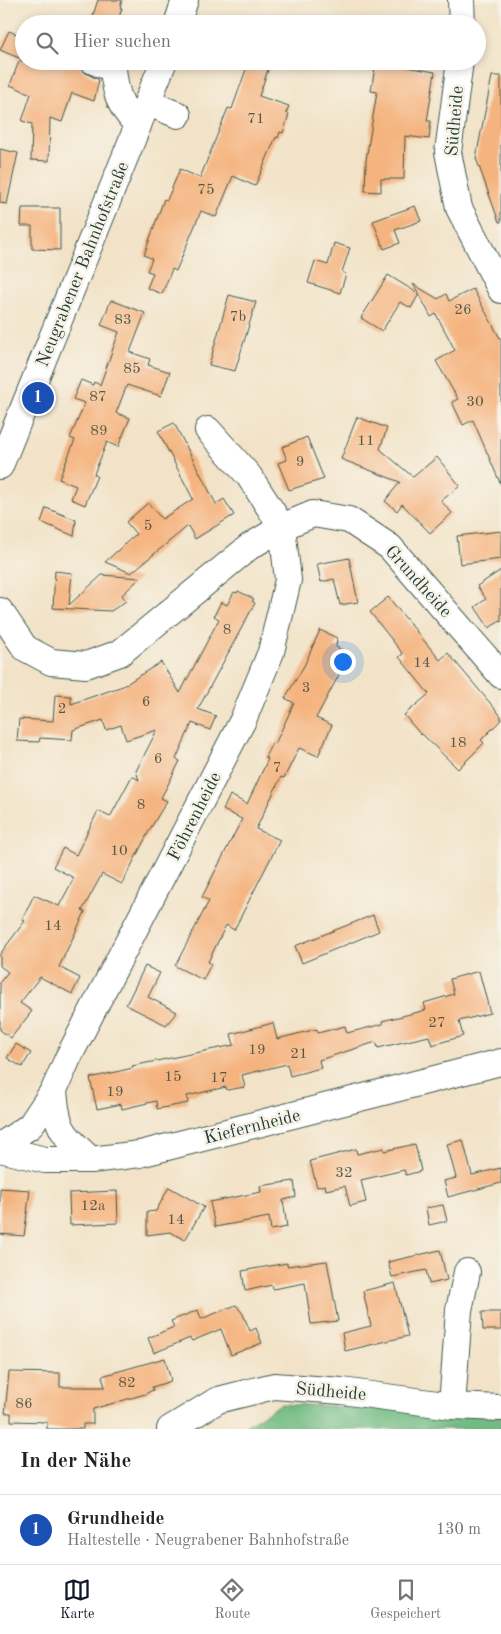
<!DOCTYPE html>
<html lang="de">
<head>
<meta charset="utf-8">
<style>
	body { margin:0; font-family:"Old Standard TT",serif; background:#f6f6f6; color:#202124 }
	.you { position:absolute; left:342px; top:661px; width:18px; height:18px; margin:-12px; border:4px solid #fff; border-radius:50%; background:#1a73e8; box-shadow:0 0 0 8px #1a73e833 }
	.badge { display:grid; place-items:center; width:32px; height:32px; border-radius:50%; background:#111827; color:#fff; font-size:16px; font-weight:700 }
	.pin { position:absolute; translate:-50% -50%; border:2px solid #fff; box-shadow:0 1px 5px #0006 }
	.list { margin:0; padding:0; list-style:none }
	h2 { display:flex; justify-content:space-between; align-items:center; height:65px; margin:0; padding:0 20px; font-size:21px }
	h2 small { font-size:16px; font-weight:400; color:#757577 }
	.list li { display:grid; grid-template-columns:32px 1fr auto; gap:15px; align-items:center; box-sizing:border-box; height:70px; padding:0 20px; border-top:1px solid #e0e0e0 }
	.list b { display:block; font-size:19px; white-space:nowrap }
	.list p { margin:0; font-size:16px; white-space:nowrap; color:#757577 }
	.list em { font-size:16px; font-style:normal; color:#757577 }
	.icon { flex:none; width:28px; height:28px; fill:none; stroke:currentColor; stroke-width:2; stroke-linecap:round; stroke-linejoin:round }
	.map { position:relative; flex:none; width:501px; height:1429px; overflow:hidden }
	.search { position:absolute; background:#fff; box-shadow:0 2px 8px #0003; left:15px; right:15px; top:15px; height:55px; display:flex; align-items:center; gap:12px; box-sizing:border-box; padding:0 18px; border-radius:28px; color:#757577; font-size:19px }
	.sheet { height:135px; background:#fff }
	nav { display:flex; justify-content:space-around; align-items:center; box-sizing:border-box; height:70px; border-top:1px solid #e0e0e0; background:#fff; font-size:14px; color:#757577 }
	nav a { display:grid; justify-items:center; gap:2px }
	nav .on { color:#111827 }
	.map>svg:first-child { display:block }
</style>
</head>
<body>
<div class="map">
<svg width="501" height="1429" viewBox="0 0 501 1429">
	<rect width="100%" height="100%" fill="#f7f3e8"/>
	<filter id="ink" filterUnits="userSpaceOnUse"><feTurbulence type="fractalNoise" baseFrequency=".02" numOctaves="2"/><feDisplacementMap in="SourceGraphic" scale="10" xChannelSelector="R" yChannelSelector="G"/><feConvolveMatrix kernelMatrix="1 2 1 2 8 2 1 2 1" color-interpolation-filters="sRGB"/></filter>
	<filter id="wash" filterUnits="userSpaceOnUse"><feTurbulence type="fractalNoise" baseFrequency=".0096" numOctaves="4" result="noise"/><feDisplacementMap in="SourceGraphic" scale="20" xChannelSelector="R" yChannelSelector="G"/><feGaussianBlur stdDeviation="1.12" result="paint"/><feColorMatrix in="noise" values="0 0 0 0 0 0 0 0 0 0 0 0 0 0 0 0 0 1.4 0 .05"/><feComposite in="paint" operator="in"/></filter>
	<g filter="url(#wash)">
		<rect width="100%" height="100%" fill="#f2e3c8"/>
		<!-- forest -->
		<path fill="#72bc83" stroke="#487c5c" d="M 281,1404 L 501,1413 L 501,1429 L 240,1429 Z"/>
		<g id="blocks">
			<!-- building -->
			<path fill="#f5b47f" d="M 98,0 L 122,0 L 120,8 L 122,8 L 117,24 L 90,24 Z
				M 9,31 L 24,37 L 24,60 L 0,50 Z
				M 19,61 L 78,61 L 82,71 L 99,80 L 94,101 L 72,93 L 62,122 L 50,118 L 49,161 L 31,160 L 32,124 L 22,121 L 31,94 L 10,85 Z
				M 249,61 L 271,61 L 259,96 L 289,106 L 286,113 L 289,114 L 283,133 L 280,132 L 278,138 L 276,137 L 255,186 L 233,176 L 216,217 L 201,211 L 176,271 L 172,269 L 162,294 L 147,288 L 153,273 L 147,271 L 152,259 L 144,255 L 164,199 L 167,200 L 180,169 L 200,178 L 228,108 L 232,109 Z
				M 376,61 L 395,61 L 394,65 L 435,72 L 427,121 L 431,121 L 429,139 L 405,136 L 404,179 L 381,179 L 381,192 L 365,191 L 366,160 L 377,92 L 371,91 Z
				M 492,76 L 501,76 L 501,222 L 499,222 L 476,158 Z
				M 0,149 L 18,153 L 7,204 L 0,203 Z
				M 415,206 L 421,221 L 395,230 L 400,243 L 384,249 L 373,221 Z
				M 22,208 L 60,208 L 60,250 L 32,249 L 32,226 L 21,226 Z
				M 334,243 L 350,248 L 342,272 L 346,274 L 340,293 L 308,283 L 315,261 L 328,265 Z
				M 388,275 L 419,294 L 413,284 L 438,299 L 446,294 L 449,301 L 473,289 L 501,340 L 501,485 L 473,420 L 463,425 L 452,402 L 458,399 L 436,361 L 455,350 L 436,314 L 431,317 L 419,294 L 411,308 L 400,302 L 382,331 L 361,318 Z
				M 229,295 L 256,302 L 235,371 L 209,365 Z
				M 111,300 L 145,313 L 130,352 L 150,359 L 148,365 L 170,372 L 161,396 L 127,385 L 116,413 L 130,418 L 118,447 L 107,442 L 94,474 L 97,476 L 85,505 L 71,499 L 76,486 L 59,479 L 75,440 L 70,438 L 85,403 L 73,399 L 81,380 L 93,385 L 94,382 L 100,385 L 119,332 L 101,325 Z
				M 357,417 L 387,428 L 380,449 L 413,477 L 437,457 L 460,486 L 441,501 L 452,513 L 430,533 L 402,504 L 397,511 L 385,501 L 400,482 L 341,459 Z
				M 174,423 L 216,504 L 224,499 L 234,515 L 195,539 L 188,526 L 131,573 L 105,562 L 136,534 L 126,522 L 148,503 L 162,519 L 193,499 L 158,431 Z
				M 307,437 L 324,479 L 289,490 L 278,463 L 287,460 L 282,447 Z
				M 46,508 L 76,520 L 74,536 L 41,522 Z
				M 501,531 L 501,559 L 460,564 L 457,536 Z
				M 349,558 L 358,602 L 340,605 L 334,579 L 321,582 L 317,564 Z
				M 501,570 L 501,622 L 500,621 L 489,628 L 475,607 L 486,599 L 477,586 Z
				M 55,571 L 72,573 L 69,605 L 102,575 L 140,578 L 122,595 L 126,601 L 111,611 L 53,608 Z
				M 238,591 L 254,599 L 252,601 L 255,603 L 198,709 L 216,716 L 210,730 L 192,723 L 176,759 L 180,761 L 161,798 L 167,801 L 150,829 L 122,884 L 102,874 L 82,911 L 85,912 L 59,967 L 80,978 L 72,994 L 40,977 L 20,1003 L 32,1011 L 11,1038 L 0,1030 L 0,982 L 8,972 L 0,966 L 0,954 L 25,921 L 22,920 L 34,895 L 59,906 L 74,878 L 53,867 L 63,848 L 76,855 L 98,811 L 110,817 L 132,776 L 139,780 L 136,771 L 157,730 L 126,740 L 121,725 L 106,730 L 103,720 L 73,730 L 72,740 L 40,738 L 39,742 L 17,741 L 19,719 L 53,721 L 55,695 L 71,696 L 71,704 L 123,686 L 161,662 L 180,693 L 219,619 L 214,616 L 221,602 L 227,605 L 234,592 L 237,593 Z
				M 388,597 L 440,660 L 448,653 L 501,716 L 501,720 L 481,740 L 484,743 L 458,769 L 422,734 L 421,735 L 404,715 L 429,694 L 399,657 L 403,654 L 370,612 Z
				M 320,630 L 337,638 L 336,647 L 350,654 L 316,718 L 332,725 L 318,756 L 299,748 L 284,778 L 281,777 L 256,829 L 280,840 L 234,930 L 226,925 L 208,962 L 211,964 L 203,980 L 175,966 L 209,901 L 202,897 L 242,819 L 223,810 L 230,795 L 247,804 L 268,759 L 265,757 L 272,743 L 275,744 L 294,703 L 285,698 L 304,666 Z
				M 373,915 L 379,931 L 302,963 L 295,946 Z
				M 145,966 L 160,973 L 148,997 L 177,1012 L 166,1025 L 126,1005 Z
				M 479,971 L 490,1013 L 459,1021 L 463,1036 L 432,1045 L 429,1036 L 378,1048 L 376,1042 L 319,1060 L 321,1068 L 290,1076 L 287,1064 L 242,1075 L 245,1087 L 227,1090 L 226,1087 L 187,1096 L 188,1103 L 157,1109 L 156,1101 L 122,1109 L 121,1104 L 97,1109 L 90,1078 L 133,1068 L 132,1066 L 234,1045 L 231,1034 L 273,1023 L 277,1039 L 317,1029 L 318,1033 L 345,1026 L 347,1033 L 383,1024 L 382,1021 L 426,1010 L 424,1003 L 454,994 L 450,979 Z
				M 16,1044 L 31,1053 L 22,1067 L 7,1058 Z
				M 463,1140 L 472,1175 L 501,1168 L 501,1183 L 448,1197 L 444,1181 L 456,1178 L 447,1144 Z
				M 415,1144 L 421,1171 L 406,1175 L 404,1170 L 361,1180 L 366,1202 L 350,1206 L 345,1186 L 326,1190 L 325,1185 L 317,1187 L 310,1161 L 356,1149 L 357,1154 L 384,1148 L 384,1151 Z
				M 294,1181 L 296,1197 L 283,1200 L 287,1227 L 271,1230 L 269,1217 L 215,1227 L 210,1202 L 261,1192 L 260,1186 Z
				M 169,1187 L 204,1207 L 185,1240 L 170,1232 L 147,1235 L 147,1212 L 156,1211 Z
				M 0,1188 L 30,1190 L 24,1236 L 0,1234 Z
				M 117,1191 L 118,1223 L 70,1225 L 69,1193 Z
				M 443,1205 L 447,1221 L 429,1225 L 426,1208 Z
				M 440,1250 L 447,1280 L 429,1284 L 426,1270 L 392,1277 L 388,1262 Z
				M 327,1261 L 338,1321 L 311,1324 L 305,1283 L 273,1289 L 272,1285 L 245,1291 L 242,1271 L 287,1263 L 287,1266 Z
				M 395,1283 L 408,1336 L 345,1351 L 342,1333 L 371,1326 L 363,1291 Z
				M 236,1305 L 243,1314 L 250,1331 L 256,1328 L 262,1343 L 231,1355 L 221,1329 L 192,1341 L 190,1338 L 154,1353 L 148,1338 L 174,1327 L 171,1321 L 198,1310 L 201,1319 Z
				M 482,1312 L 501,1312 L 501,1330 L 483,1330 Z
				M 165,1358 L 171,1381 L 152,1387 L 153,1390 L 145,1394 L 93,1409 L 93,1424 L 83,1424 L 83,1429 L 47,1429 L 47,1422 L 11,1421 L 11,1413 L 5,1413 L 9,1372 L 60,1373 L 60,1387 L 105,1387 L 102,1376 Z"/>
		</g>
	</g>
	<g filter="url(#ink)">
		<use href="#blocks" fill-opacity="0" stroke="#3f564a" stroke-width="1"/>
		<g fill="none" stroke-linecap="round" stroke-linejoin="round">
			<defs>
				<path id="minor" d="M 461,0 L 462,24
					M 177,24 L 185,0
					M 93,61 L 113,69 C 116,97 120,106 138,126
					M 460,61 L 448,152 L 459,208 L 501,290
					M 148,103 L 178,115
					M 0,466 L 164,61
					M 0,611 L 25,648 L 51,662 L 86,665 L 120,653 L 249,547 L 282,527 L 313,514 L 349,520 L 390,547 L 501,675
					M 54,1090 C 57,1129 62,1134 91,1160
					M 0,1146 L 30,1126 L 54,1090 L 68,1058 L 243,720 L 271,652 L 288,580 L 282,527 L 249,476 L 208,430
					M 0,1149 L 45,1160 L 91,1160 L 140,1154 L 501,1062
					M 452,1406 L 459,1310 L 467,1272
					M 170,1429 L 218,1400 L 274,1386 L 342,1391 L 452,1406 L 501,1408"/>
			</defs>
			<!-- minor casing -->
			<use href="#minor" stroke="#3f564a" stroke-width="28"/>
			<!-- minor -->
			<use href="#minor" stroke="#fff" stroke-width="26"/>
		</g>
	</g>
	<g text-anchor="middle" stroke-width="5" stroke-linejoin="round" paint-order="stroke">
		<!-- number labels -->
		<g font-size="15" fill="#545b47">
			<text x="256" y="123">71</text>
			<text x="206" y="194">75</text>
			<text x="463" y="314">26</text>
			<text x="238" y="321">7b</text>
			<text x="123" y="324">83</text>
			<text x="132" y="373">85</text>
			<text x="98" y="401">87</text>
			<text x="475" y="406">30</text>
			<text x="99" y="435">89</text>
			<text x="366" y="445">11</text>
			<text x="300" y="466">9</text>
			<text x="148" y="530">5</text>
			<text x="227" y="634">8</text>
			<text x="422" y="667">14</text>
			<text x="306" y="692">3</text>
			<text x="146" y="706">6</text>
			<text x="62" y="713">2</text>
			<text x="458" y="747">18</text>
			<text x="158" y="763">6</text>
			<text x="277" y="772">7</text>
			<text x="141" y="809">8</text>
			<text x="119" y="855">10</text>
			<text x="53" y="930">14</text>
			<text x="437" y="1027">27</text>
			<text x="257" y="1054">19</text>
			<text x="299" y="1058">21</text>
			<text x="173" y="1081">15</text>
			<text x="219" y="1082">17</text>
			<text x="115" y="1096">19</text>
			<text x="344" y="1177">32</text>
			<text x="93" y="1210">12a</text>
			<text x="176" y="1224">14</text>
			<text x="127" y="1387">82</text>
			<text x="24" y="1408">86</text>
		</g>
		<!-- street labels -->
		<g font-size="18" fill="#1f3d34" stroke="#f7f3e8">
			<text transform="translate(454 121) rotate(-85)" y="6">Südheide</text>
			<text transform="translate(82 264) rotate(-68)" y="6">Neugrabener Bahnhofstraße</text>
			<text transform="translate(419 581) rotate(48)" y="6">Grundheide</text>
			<text transform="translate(194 816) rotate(-63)" y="6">Föhrenheide</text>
			<text transform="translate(252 1126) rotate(-14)" y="6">Kiefernheide</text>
			<text transform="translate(331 1391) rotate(5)" y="6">Südheide</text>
		</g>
	</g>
</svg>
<div class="you"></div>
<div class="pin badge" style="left:38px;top:398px;background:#1a4fb4">1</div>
<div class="search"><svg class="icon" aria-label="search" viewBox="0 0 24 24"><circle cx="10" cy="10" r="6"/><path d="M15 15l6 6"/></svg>Hier suchen</div>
</div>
<section class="sheet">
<h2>In der Nähe<small></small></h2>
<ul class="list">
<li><span class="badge" style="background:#1a4fb4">1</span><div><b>Grundheide</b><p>Haltestelle · Neugrabener Bahnhofstraße</p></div><em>130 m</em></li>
</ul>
</section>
<nav>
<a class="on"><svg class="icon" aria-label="map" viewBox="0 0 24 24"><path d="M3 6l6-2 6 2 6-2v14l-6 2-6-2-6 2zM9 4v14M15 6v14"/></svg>Karte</a>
<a><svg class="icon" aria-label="directions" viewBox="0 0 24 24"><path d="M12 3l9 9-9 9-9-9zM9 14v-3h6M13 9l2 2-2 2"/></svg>Route</a>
<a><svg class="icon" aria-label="saved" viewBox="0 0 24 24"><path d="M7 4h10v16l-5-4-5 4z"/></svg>Gespeichert</a>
</nav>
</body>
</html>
